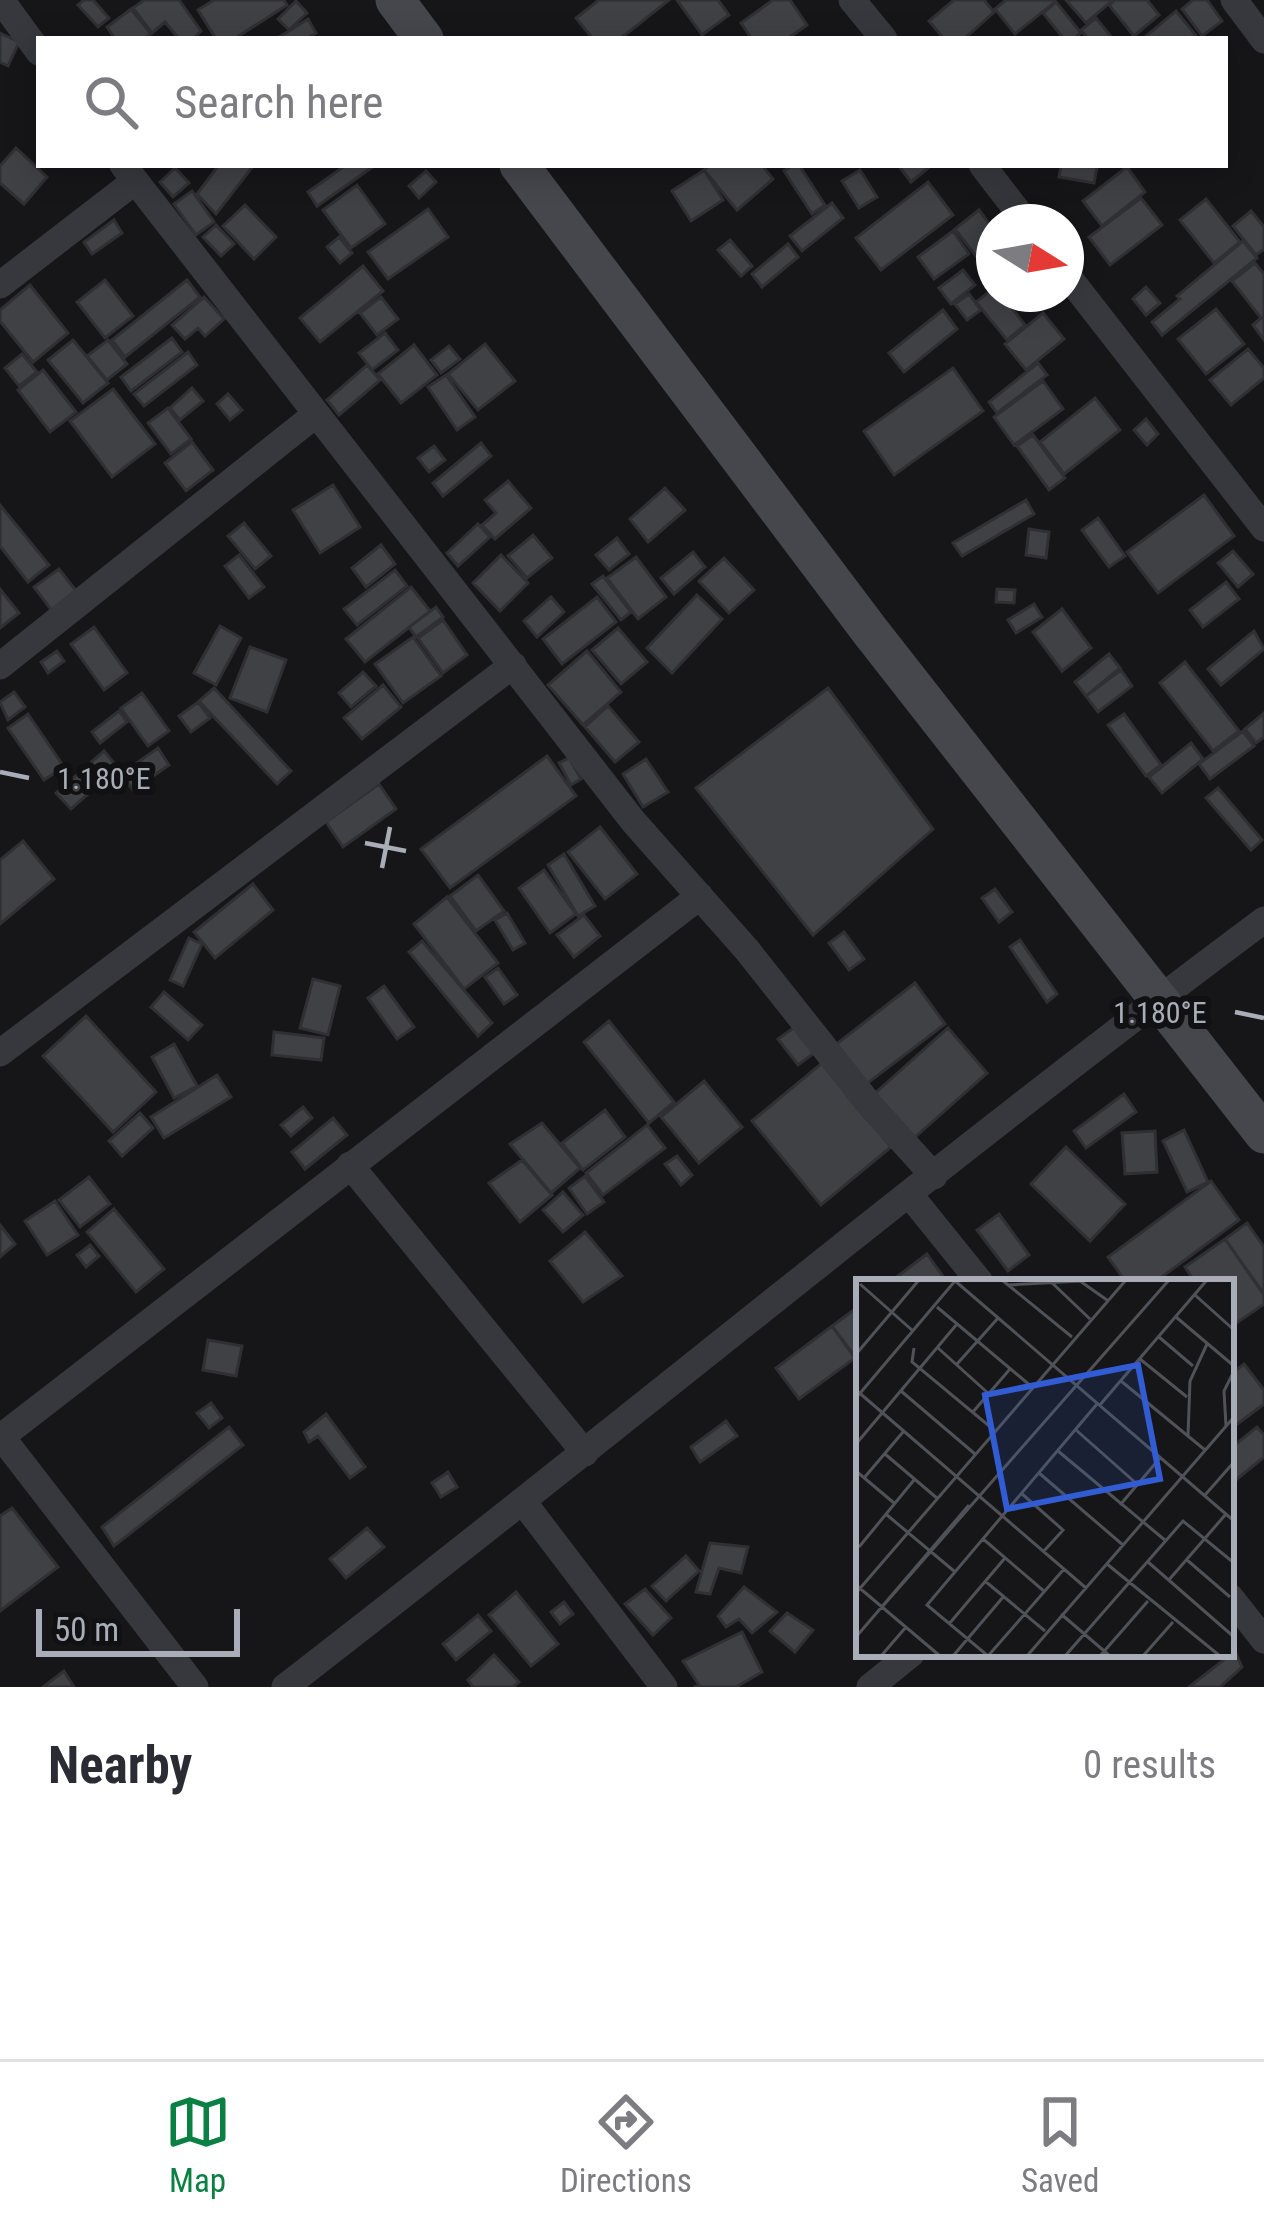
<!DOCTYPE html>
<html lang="en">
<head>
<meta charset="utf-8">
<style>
	body { margin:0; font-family:"Roboto Condensed",sans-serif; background:#f7f7f7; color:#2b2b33 }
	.compass { position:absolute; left:976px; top:204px; width:108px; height:108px; border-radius:50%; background:#fff; box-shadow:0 6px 30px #0003; rotate:101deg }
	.scale { position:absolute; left:36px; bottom:30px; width:204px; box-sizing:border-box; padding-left:12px; border:6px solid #a8adb8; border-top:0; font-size:33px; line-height:42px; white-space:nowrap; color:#a8adb8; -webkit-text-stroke:9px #111113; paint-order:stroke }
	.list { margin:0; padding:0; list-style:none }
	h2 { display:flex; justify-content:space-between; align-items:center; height:156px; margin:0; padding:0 48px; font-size:51px }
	h2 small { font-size:39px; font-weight:400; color:#7c7c81 }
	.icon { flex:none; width:66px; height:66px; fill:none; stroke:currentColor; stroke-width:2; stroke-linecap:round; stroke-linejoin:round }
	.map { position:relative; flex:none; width:1264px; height:1687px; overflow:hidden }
	.search { position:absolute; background:#fff; box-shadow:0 6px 30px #0003; left:36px; right:36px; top:36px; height:132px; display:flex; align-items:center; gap:30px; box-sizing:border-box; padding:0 42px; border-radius:0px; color:#7c7c81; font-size:45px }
	.sheet { height:372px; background:#fff }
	nav { display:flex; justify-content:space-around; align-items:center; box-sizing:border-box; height:168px; border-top:3px solid #e1e1e2; background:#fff; font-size:33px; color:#7c7c81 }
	nav a { display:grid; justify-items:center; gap:6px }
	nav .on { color:#0b8043 }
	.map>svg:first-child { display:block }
</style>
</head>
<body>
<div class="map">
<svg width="1264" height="1687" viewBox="0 0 1264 1687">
	<rect width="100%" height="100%" fill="#161618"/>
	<!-- building -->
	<path fill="#404145" stroke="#303034" stroke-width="3" d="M 84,0 L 93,0 L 109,18 L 98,27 L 78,5 Z
		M 144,0 L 179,0 L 201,31 L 193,39 L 179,39 L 165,22 L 152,33 L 133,8 Z
		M 214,0 L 284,0 L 287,5 L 234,39 L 216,39 L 198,10 Z
		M 599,0 L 669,0 L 620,39 L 593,39 L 576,18 Z
		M 677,0 L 718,0 L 729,15 L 702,35 Z
		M 773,0 L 790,0 L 807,25 L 787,39 L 752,39 L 741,23 Z
		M 954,0 L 984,0 L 994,12 L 964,39 L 944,39 L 929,21 Z
		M 1006,0 L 1053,0 L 1055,2 L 1015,34 L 995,9 Z
		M 1066,0 L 1113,0 L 1086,23 Z
		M 1115,0 L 1147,0 L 1159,15 L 1134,36 L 1109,5 Z
		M 1193,0 L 1207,0 L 1222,21 L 1202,36 L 1182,9 Z
		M 296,1 L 307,13 L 289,30 L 278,19 Z
		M 1056,2 L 1081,33 L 1073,39 L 1064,39 L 1043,13 Z
		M 131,9 L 151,34 L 144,39 L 115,39 L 107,27 Z
		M 1176,11 L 1198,38 L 1148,39 L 1146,36 Z
		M 1096,18 L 1113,39 L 1088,39 L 1081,30 Z
		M 308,19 L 316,33 L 306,39 L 276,39 Z
		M 0,33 L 19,42 L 8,66 L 0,62 Z
		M 16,148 L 47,177 L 24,204 L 0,183 L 0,166 Z
		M 219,165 L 254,165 L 216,214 L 197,194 Z
		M 346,165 L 374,166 L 317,206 L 308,192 Z
		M 710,165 L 762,165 L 773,179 L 737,210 L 704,170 Z
		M 793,165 L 799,165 L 825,205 L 812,214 L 784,171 Z
		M 898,165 L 932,165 L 911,182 Z
		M 1061,165 L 1097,167 L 1094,183 L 1059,177 Z
		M 1127,167 L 1145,192 L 1102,226 L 1083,201 Z
		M 175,168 L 189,183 L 173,197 L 160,182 Z
		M 704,170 L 723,200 L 691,221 L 672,191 Z
		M 860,170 L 877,197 L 859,208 L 842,181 Z
		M 426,171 L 436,182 L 419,198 L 409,186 Z
		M 928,182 L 953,215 L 881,270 L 856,238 Z
		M 357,185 L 385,224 L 351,248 L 323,210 Z
		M 192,191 L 214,222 L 196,235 L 174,204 Z
		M 1141,198 L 1162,225 L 1110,265 L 1089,237 Z
		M 1206,199 L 1240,242 L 1214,263 L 1180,220 Z
		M 832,203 L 843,218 L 802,251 L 790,236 Z
		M 245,205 L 276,237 L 254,259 L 223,226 Z
		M 428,209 L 448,237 L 388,279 L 368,252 Z
		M 979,210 L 994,230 L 994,269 L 989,273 L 955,229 Z
		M 1251,211 L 1264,227 L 1264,249 L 1256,255 L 1233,226 Z
		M 114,220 L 122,233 L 92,254 L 84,242 Z
		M 216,225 L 234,244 L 221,256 L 203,237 Z
		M 953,231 L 969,254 L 934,279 L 918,257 Z
		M 339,237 L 352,253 L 340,263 L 327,247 Z
		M 730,240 L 752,266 L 741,276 L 718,250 Z
		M 1243,241 L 1257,258 L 1162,335 L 1152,322 L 1180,299 L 1177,296 Z
		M 788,244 L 798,257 L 762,287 L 752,274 Z
		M 1255,263 L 1264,274 L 1264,340 L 1253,325 L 1261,318 L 1232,281 Z
		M 363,266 L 383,291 L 320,342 L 300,318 Z
		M 963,270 L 975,285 L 951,304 L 939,288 Z
		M 105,280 L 133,316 L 105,338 L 77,302 Z
		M 187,280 L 200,297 L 125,357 L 112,340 Z
		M 30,285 L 68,333 L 33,362 L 0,321 L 0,310 Z
		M 1146,287 L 1160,303 L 1146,315 L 1133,299 Z
		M 994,288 L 994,294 L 1001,294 L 1025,325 L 1007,340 L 976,302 Z
		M 969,294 L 981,310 L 967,320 L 955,304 Z
		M 204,297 L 224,319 L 205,336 L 198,328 L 185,339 L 172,325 Z
		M 381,297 L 398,319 L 377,335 L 360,313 Z
		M 1216,309 L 1244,344 L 1206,374 L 1178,339 Z
		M 943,310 L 957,329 L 904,372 L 889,353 Z
		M 1043,313 L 1064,339 L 1026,370 L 1005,344 Z
		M 385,333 L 398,350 L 372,370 L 359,353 Z
		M 172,338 L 182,352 L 131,391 L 121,377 Z
		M 73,340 L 108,383 L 83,403 L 48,360 Z
		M 108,340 L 127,364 L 107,380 L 87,356 Z
		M 485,344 L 515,381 L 478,410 L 448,374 Z
		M 414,345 L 437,375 L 401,403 L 378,374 Z
		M 449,346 L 460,359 L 441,373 L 431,360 Z
		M 1248,349 L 1264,368 L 1264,378 L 1231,405 L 1210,380 Z
		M 188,352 L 197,365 L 144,406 L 134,394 Z
		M 22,354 L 37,372 L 19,386 L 5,368 Z
		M 1038,363 L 1047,375 L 997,413 L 989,402 Z
		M 367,365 L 380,380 L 339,415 L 327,400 Z
		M 953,368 L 983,411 L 894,475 L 864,431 Z
		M 43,370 L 76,412 L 50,432 L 18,390 Z
		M 446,375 L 475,417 L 457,430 L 428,387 Z
		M 1043,381 L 1063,409 L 1014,445 L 994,417 Z
		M 192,388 L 203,401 L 180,420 L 170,408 Z
		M 113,389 L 155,444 L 112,477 L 70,421 Z
		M 228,394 L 242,410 L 230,420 L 217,404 Z
		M 1095,398 L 1120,430 L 1064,474 L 1040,442 Z
		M 168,408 L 191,439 L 171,454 L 148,423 Z
		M 1146,419 L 1158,434 L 1147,445 L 1134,430 Z
		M 1033,435 L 1065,478 L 1049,490 L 1017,446 Z
		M 192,442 L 213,470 L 186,491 L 165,463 Z
		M 481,443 L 491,456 L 443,496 L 433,483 Z
		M 434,446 L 445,460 L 429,472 L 418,458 Z
		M 508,481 L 531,508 L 495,539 L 482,525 L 496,513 L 485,500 Z
		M 333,485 L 360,527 L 320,553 L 293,510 Z
		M 665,488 L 685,510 L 648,542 L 630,519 Z
		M 1204,495 L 1234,536 L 1158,593 L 1127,552 Z
		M 1026,500 L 1034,514 L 962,556 L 953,543 Z
		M 0,505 L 49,565 L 28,582 L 0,546 Z
		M 1098,518 L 1125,556 L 1109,567 L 1082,530 Z
		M 244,523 L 271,556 L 255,569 L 228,536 Z
		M 478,524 L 490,537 L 458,566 L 447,553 Z
		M 1029,529 L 1049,532 L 1046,558 L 1026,555 Z
		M 533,535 L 552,558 L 527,578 L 508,556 Z
		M 617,538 L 629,554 L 609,570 L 596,555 Z
		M 381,545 L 395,564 L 366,587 L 352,568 Z
		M 1233,551 L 1253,574 L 1238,587 L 1218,563 Z
		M 693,552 L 705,567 L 674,594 L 661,578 Z
		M 239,555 L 264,587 L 249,598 L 225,566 Z
		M 501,555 L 528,583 L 500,611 L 473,583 Z
		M 636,557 L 666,597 L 638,619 L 607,578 Z
		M 724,558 L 754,590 L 729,613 L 699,581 Z
		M 59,569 L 77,592 L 52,611 L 34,587 Z
		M 395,570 L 407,586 L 357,625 L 344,609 Z
		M 603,576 L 631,612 L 621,620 L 592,584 Z
		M 1226,582 L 1239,599 L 1203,627 L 1190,610 Z
		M 411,587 L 430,611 L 365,662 L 346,639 Z
		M 0,589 L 19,613 L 0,628 Z
		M 997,589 L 1015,590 L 1014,603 L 996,602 Z
		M 697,595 L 722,619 L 672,673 L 647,648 Z
		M 551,597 L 564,612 L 537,637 L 524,621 Z
		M 597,597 L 616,622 L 562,664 L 543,639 Z
		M 1034,604 L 1042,617 L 1016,633 L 1008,620 Z
		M 436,607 L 443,617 L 416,637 L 409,627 Z
		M 1062,609 L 1091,648 L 1062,671 L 1033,632 Z
		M 443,620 L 467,655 L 443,673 L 418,638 Z
		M 220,626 L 241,638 L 216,685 L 194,673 Z
		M 94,627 L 127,673 L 104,690 L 71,644 Z
		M 618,628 L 647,662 L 621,684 L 592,650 Z
		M 1254,631 L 1264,649 L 1221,685 L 1208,669 Z
		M 413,637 L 441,676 L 403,703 L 375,664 Z
		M 250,647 L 286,660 L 267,712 L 230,698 Z
		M 57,651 L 64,661 L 48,673 L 41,662 Z
		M 587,651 L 621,692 L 583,725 L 548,685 Z
		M 1109,654 L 1120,668 L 1086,696 L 1075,682 Z
		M 1185,662 L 1239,731 L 1213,751 L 1160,683 Z
		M 1121,670 L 1132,686 L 1098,712 L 1086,696 Z
		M 363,672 L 376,686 L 351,707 L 339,693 Z
		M 383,685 L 401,707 L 362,739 L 344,718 Z
		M 214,688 L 291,771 L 277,784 L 199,701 Z
		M 828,688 L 933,829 L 813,935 L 696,788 Z
		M 14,692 L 25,707 L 8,720 L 0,702 Z
		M 142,693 L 169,731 L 148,746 L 121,708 Z
		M 198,702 L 210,718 L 191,732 L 179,716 Z
		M 608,706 L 639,742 L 615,762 L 585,727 Z
		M 119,711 L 127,722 L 100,743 L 92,732 Z
		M 1264,713 L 1264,737 L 1256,743 L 1245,729 Z
		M 28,714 L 64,767 L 44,780 L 8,728 Z
		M 1124,714 L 1161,765 L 1146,776 L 1108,725 Z
		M 1243,731 L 1254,746 L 1210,779 L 1199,764 Z
		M 1191,743 L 1203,759 L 1162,793 L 1149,777 Z
		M 158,748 L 169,765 L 133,790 L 121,774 Z
		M 104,751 L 118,768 L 71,809 L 56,793 Z
		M 547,756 L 576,796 L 450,888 L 421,849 Z
		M 569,758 L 581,779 L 571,785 L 559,763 Z
		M 646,759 L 668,792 L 643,807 L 623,774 Z
		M 379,784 L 396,809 L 343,847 L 326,822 Z
		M 1218,788 L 1262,840 L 1251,850 L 1206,798 Z
		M 600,827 L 637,874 L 605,899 L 568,852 Z
		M 23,841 L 54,879 L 0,924 L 0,860 Z
		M 564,854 L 595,906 L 578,916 L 548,865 Z
		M 544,870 L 576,914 L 550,933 L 519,888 Z
		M 478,875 L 504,911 L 476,931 L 450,896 Z
		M 253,884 L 273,910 L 215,958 L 194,932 Z
		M 995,889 L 1012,912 L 999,922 L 982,898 Z
		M 447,897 L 498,963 L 464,989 L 414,924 Z
		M 507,913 L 525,943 L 513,950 L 495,920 Z
		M 584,915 L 600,936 L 574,957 L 557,935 Z
		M 844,932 L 864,959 L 849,970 L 829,943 Z
		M 189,938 L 202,944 L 183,986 L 170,980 Z
		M 1020,940 L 1057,994 L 1047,1002 L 1010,947 Z
		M 422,941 L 492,1023 L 478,1036 L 409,952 Z
		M 498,968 L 517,995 L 504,1004 L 485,977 Z
		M 313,979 L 340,986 L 328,1035 L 300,1028 Z
		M 915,983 L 945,1024 L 864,1086 L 834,1046 Z
		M 384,986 L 414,1027 L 397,1039 L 368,998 Z
		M 164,992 L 202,1025 L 188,1040 L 151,1007 Z
		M 86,1016 L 156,1092 L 113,1132 L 43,1056 Z
		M 609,1021 L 674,1102 L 649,1123 L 584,1042 Z
		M 799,1024 L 818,1050 L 798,1065 L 778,1039 Z
		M 948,1028 L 987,1073 L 913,1139 L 873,1095 Z
		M 274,1032 L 324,1038 L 321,1060 L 272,1055 Z
		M 174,1044 L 197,1086 L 174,1098 L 152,1057 Z
		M 822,1063 L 891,1147 L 821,1205 L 752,1121 Z
		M 217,1075 L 231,1097 L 164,1138 L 151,1117 Z
		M 704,1081 L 742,1127 L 699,1163 L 661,1117 Z
		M 1124,1094 L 1136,1112 L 1086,1148 L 1074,1131 Z
		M 303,1107 L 312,1118 L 291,1136 L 281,1125 Z
		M 605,1110 L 625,1137 L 583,1170 L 562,1143 Z
		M 140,1113 L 153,1128 L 122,1156 L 109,1141 Z
		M 333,1118 L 347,1135 L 305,1169 L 292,1152 Z
		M 542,1123 L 580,1168 L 551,1193 L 510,1144 Z
		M 647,1125 L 665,1148 L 603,1195 L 586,1173 Z
		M 1184,1130 L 1208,1182 L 1187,1192 L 1163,1141 Z
		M 1155,1131 L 1157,1172 L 1125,1174 L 1122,1133 Z
		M 1066,1147 L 1125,1204 L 1090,1241 L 1031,1184 Z
		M 677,1156 L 692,1175 L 681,1185 L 665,1164 Z
		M 522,1160 L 552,1195 L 520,1222 L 489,1183 Z
		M 585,1176 L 604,1202 L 587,1214 L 569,1188 Z
		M 89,1177 L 110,1204 L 80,1227 L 59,1200 Z
		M 1211,1181 L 1239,1220 L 1155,1282 L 1126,1282 L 1108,1257 Z
		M 563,1192 L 583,1215 L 563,1232 L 543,1210 Z
		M 55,1201 L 78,1235 L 47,1255 L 25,1221 Z
		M 114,1209 L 164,1269 L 136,1292 L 87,1232 Z
		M 999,1214 L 1029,1255 L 1008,1271 L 977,1230 Z
		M 1247,1223 L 1264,1247 L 1264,1294 L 1225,1239 Z
		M 0,1225 L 15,1244 L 0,1257 Z
		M 585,1232 L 622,1276 L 583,1302 L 550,1261 Z
		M 1225,1239 L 1264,1295 L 1264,1304 L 1231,1327 L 1231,1282 L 1195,1282 L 1185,1267 Z
		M 90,1245 L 99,1256 L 86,1267 L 77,1255 Z
		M 927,1254 L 947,1282 L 890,1282 Z
		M 859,1306 L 859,1349 L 853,1354 L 832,1326 Z
		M 832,1326 L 855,1358 L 799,1399 L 776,1368 Z
		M 208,1340 L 242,1346 L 236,1376 L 203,1370 Z
		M 1244,1364 L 1264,1390 L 1264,1404 L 1232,1428 L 1231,1374 Z
		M 211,1403 L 222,1418 L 209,1428 L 197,1413 Z
		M 326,1414 L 365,1467 L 350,1478 L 318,1436 L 309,1442 L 304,1432 Z
		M 726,1421 L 737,1436 L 700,1462 L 691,1447 Z
		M 229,1427 L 243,1445 L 114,1546 L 102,1527 Z
		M 1257,1427 L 1264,1435 L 1264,1457 L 1231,1484 L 1231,1448 Z
		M 448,1472 L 457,1487 L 441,1497 L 432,1483 Z
		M 12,1508 L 58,1567 L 0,1611 L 0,1516 Z
		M 367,1528 L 384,1547 L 346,1578 L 330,1559 Z
		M 710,1543 L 748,1547 L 741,1573 L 719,1568 L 710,1594 L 696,1592 Z
		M 686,1556 L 699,1571 L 666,1601 L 652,1586 Z
		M 744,1587 L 777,1612 L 752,1633 L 739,1619 L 726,1627 L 718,1616 Z
		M 645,1589 L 671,1618 L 653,1635 L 625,1604 Z
		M 516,1592 L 558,1644 L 531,1666 L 489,1615 Z
		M 564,1602 L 573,1614 L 560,1624 L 551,1612 Z
		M 787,1613 L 813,1630 L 795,1652 L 770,1631 Z
		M 478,1615 L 491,1631 L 456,1660 L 443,1644 Z
		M 742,1632 L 762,1672 L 736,1687 L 694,1687 L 699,1685 L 683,1661 Z
		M 1235,1651 L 1242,1667 L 1220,1687 L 1189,1687 Z
		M 494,1655 L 519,1682 L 513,1687 L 473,1687 L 468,1680 Z
		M 64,1671 L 74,1687 L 43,1687 Z"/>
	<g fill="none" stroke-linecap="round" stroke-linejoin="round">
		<!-- street -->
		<path stroke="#37383d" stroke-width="27" d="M 1,0 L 39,52
			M 852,0 L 884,39
			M 1234,0 L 1264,40
			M 123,165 L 633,821 L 747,950 L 869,1104 L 934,1176
			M 982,165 L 1026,222
			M 1066,274 L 1264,528
			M 0,285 L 135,181
			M 0,666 L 315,415
			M 0,1053 L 513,665
			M 350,1165 L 585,1453
			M 909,1194 L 980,1282
			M 0,1435 L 195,1687
			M 1,1437 L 700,896
			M 524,1503 L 664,1687
			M 1231,1598 L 1264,1640
			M 285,1687 C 613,1434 931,1168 1264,920
			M 870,1687 L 911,1654"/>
		<!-- secondary -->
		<path stroke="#45474d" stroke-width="39" d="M 395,0 L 424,39
			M 519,165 L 870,631 L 1264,1134"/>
	</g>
	<!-- ticks -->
	<path fill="none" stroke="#a8adb8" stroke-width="4.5" d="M 0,772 L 29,778M 365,843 L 406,851M 382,868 L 390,827M 1235,1012 L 1264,1018"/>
	<!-- overview -->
	<g transform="translate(856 1279)">
		<rect width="378" height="378" fill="#161618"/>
		<path fill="none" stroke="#505258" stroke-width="3" d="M 98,1 L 378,242M 146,1 L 216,58M 193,1 L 234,40M 4,5 L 57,52M 152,6 L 224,2 L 251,21M 339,16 L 378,51M 81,28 L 176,108M 320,38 L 378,87M 303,58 L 337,87M 58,69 L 56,83 L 138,151M 82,69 L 133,115M 1,74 L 63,1M 284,80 L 331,118M 101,85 L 143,38M 265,102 L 349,171M 0,111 L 230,309M 45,112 L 119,175M 0,119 L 99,2M 243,127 L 351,1M 116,134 L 154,90M 370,147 L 368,112 L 378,92M 220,151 L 281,205M 332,156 L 334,102 L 351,65M 0,165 L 101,45M 202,172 L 310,262M 29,175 L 82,220M 0,192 L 38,224M 183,194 L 267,266M 8,199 L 47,153M 165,214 L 207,251 L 188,272M 349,216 L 378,183M 264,226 L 304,179M 31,236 L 98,292M 126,259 L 189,313M 3,268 L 58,201M 331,281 L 374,318M 292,283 L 378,358M 251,285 L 364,377M 208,290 L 132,377 L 71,326 L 241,125M 129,302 L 189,352M 312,302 L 370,235M 0,306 L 84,377M 0,314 L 270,1M 26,328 L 313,1M 205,335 L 254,377M 93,345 L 149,279M 0,358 L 113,226M 25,377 L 50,348M 97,377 L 148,317M 171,377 L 378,138M 209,377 L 327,242 L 378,284M 244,377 L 292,322M 287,377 L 317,343"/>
		<path fill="#325cd3" fill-opacity="0.15" stroke="#325cd3" stroke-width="6" d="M 282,86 L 304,200 L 151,230 L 129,116 Z"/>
		<rect width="378" height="378" fill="none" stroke="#a8adb8" stroke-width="6"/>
	</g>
	<g font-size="30" text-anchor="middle" fill="#a8adb8" stroke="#111113" stroke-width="12" stroke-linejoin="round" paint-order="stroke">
		<text x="104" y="789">1.180°E</text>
		<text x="1160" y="1023">1.180°E</text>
	</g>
</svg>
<svg class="compass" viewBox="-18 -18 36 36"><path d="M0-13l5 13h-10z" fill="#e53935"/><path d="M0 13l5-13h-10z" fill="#7c7c81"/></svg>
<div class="scale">50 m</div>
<div class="search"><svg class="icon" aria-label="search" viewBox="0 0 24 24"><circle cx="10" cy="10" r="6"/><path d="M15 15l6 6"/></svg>Search here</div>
</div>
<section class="sheet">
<h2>Nearby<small>0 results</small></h2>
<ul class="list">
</ul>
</section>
<nav>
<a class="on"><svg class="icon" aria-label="map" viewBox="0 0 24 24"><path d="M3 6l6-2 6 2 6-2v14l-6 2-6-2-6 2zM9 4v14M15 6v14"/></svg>Map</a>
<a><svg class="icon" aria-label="directions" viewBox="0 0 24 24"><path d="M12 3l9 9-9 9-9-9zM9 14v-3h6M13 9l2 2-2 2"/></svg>Directions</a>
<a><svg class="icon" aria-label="saved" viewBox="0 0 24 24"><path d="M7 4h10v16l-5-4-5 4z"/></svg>Saved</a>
</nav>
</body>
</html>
